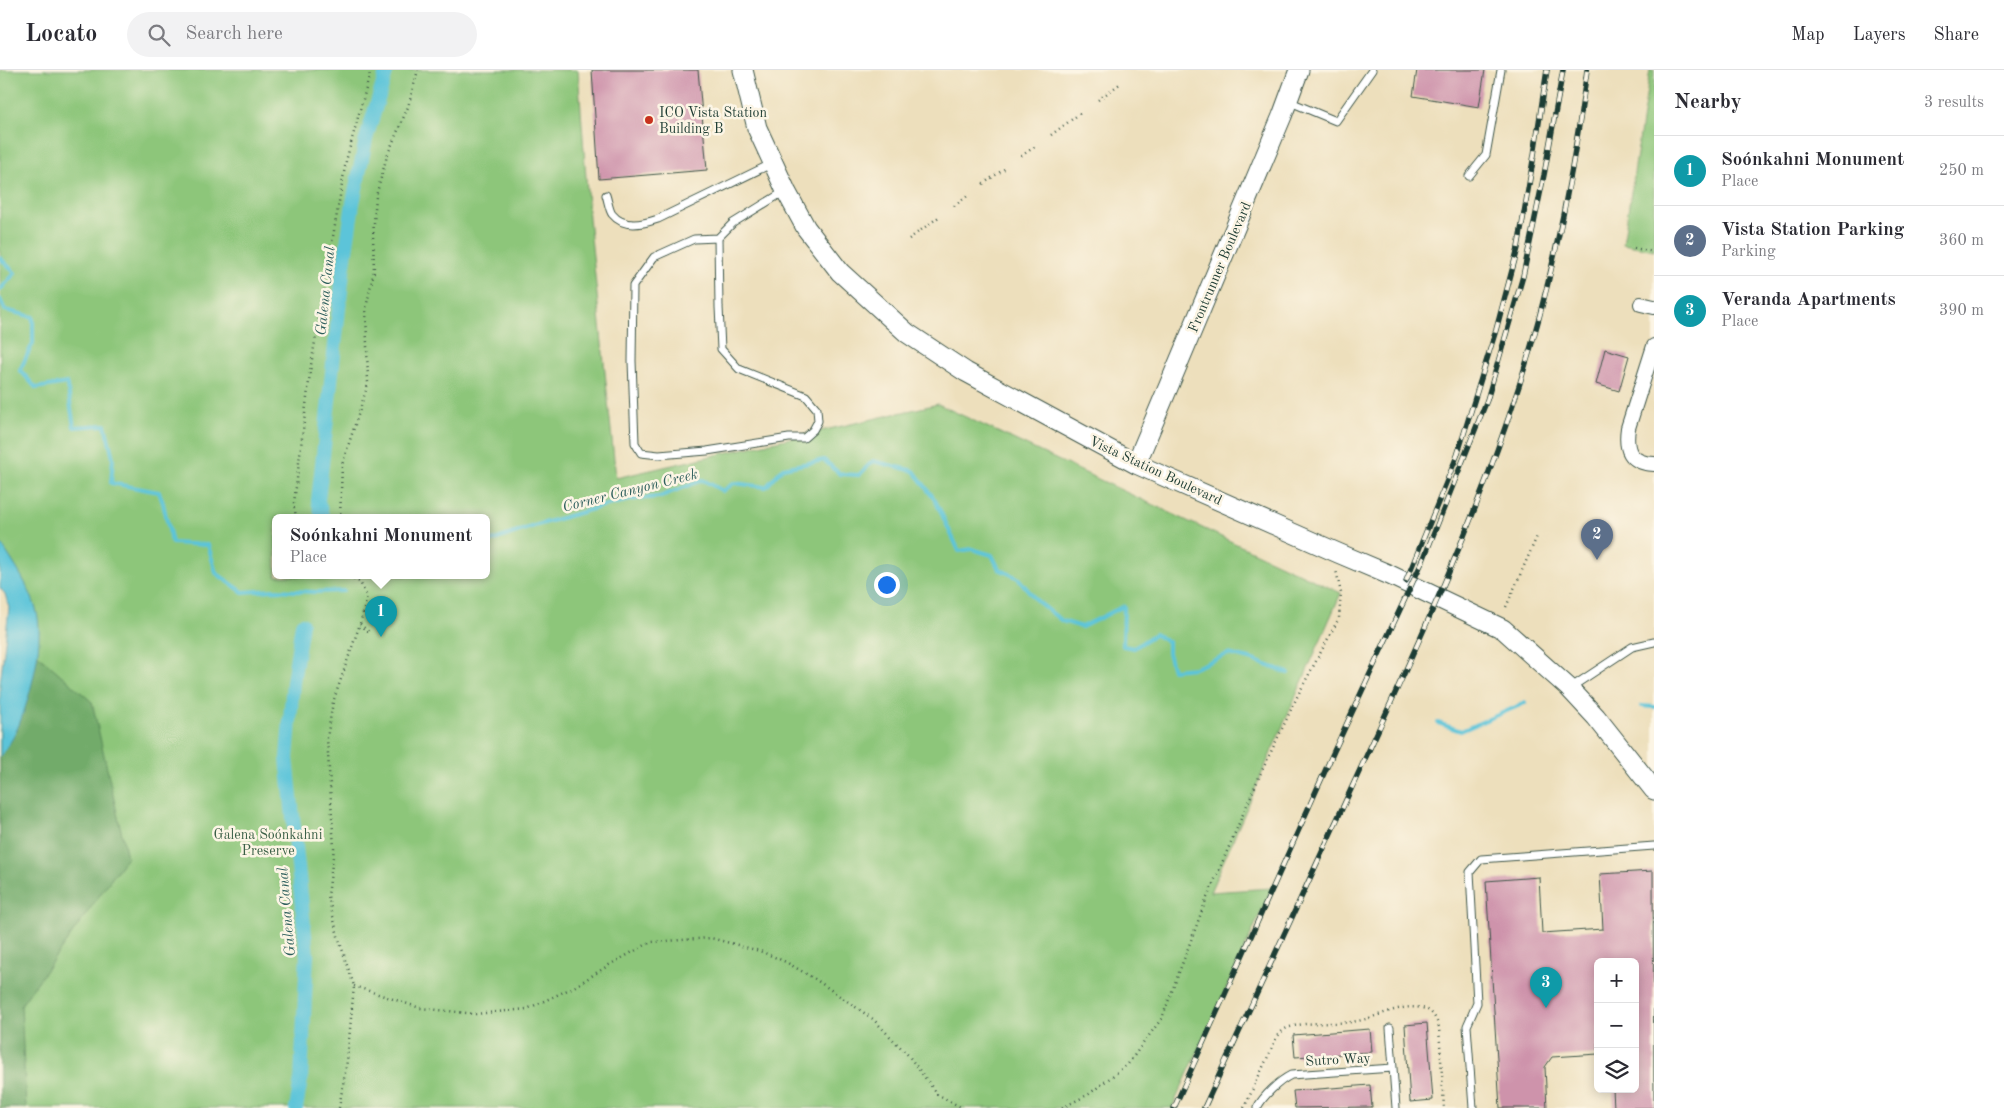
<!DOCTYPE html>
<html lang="en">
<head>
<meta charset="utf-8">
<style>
	body { margin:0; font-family:"Old Standard TT",serif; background:#f2f2f3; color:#2b2b33 }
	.controls { position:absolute; right:15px; bottom:15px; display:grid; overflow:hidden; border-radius:8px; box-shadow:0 2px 12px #0003 }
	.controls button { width:45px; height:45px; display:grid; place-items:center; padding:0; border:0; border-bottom:1px solid #e1e1e2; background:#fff; color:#2b2b33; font:25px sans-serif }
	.you { position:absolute; left:886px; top:514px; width:18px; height:18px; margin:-12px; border:4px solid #fff; border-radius:50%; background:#1a73e8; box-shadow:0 0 0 8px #1a73e833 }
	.badge { display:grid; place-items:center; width:32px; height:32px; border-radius:50%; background:#7c3aed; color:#fff; font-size:16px; font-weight:700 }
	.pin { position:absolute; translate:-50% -41px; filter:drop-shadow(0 1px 2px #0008) }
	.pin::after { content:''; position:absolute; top:26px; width:18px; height:15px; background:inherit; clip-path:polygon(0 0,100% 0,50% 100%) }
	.popup { position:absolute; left:272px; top:444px; width:218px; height:65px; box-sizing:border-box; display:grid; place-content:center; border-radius:8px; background:#fff; filter:drop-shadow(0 1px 4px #0005); font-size:16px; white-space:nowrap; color:#7c7c81 }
	.popup b { font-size:19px; color:#2b2b33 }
	.popup::after { content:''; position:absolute; left:50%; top:100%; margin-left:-10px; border:10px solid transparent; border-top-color:#fff }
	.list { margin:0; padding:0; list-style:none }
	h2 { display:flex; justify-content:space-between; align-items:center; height:65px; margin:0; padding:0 20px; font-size:21px }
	h2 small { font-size:16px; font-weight:400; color:#7c7c81 }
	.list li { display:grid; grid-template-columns:32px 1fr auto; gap:15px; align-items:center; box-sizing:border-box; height:70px; padding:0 20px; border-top:1px solid #e1e1e2 }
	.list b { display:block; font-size:19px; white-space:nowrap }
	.list p { margin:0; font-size:16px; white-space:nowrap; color:#7c7c81 }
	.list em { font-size:16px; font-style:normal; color:#7c7c81 }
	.icon { flex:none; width:28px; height:28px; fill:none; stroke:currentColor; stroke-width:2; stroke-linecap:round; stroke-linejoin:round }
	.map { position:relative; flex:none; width:1654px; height:1038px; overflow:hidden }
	header { display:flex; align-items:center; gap:30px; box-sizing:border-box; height:70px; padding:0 25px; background:#fff; border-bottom:1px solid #e1e1e2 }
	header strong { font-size:24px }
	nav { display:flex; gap:28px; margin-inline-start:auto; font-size:18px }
	.search { width:350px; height:45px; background:#f2f2f3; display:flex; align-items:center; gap:12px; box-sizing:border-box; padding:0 18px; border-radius:28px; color:#7c7c81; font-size:19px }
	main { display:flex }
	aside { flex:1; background:#fff }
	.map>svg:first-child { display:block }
</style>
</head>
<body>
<header>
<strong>Locato</strong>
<div class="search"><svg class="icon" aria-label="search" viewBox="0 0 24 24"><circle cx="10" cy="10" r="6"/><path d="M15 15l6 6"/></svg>Search here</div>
<nav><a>Map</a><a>Layers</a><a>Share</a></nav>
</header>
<main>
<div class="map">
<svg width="1654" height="1038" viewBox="0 0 1654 1038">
	<rect width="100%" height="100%" fill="#fcf5e5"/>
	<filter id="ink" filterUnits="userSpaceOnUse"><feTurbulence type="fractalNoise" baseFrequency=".02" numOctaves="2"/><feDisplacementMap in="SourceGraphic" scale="10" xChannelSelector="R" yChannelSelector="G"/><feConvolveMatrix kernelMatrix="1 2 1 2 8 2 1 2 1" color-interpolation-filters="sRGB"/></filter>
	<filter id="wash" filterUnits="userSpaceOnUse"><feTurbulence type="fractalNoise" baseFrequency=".0096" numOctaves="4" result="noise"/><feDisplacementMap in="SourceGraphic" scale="20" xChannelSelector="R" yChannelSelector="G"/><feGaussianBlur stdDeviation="1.12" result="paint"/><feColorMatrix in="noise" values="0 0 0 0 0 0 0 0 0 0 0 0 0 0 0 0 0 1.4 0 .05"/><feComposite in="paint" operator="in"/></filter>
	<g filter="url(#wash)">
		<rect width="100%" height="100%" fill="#eddfbc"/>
		<!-- green -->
		<path fill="#8dc67a" stroke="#568257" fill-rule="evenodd" d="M 0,0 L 578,0 L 589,148 L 616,408 L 938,334 L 1341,523 L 1210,822 L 1272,818 L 1172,1038 L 0,1038 L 0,659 L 32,589 L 0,483 ZM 276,448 L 486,448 L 486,506 L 276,506 Z
			M 1650,0 L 1654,0 L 1654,180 L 1623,174 Z"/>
		<!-- forest -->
		<path fill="#72ab6a" stroke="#48744f" d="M 37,584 L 92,632 L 127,787 L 21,935 L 26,1038 L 0,1038 L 0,688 L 15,664 L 32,612 Z"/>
		<!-- water -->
		<path fill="#5cc4d9" stroke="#3e8086" d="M 0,472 C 14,494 31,518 37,543 C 45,574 29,633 16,662 C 12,671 5,679 0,688 L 0,614 L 9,538 L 5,524 L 0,518 Z"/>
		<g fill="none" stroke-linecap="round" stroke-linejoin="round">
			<!-- stream -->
			<path stroke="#5cc4d9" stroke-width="4" d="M 0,188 L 15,203 L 0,220
				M 0,229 L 5,240 L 33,247 L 33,273 L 20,300 L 36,318 L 67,313 L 74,357 L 105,355 L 113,388 L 111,413 L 159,422 L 163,433 L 172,473 L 208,475 L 216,503 L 243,522 L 274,520 L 316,522 L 344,521
				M 486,473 L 534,456 L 603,436 L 635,429 L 659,427 L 703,410 L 723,421 L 734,413 L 766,417 L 783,398 L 824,390 L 840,404 L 859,405 L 873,391 L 914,401 L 935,430 L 959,481 L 972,479 L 992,485 L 999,499 L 1018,508 L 1037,531 L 1062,551 L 1082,557 L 1124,536 L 1123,576 L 1134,578 L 1155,564 L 1168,572 L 1168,583 L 1173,600 L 1195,598 L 1228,584 L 1250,589 L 1288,603
				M 1642,636 L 1654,637
				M 1438,653 L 1461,661 L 1525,633"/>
			<!-- canal -->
			<path stroke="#5cc4d9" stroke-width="14" d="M 323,448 L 318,431 L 343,202 L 353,133 L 366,69 L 387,0
				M 296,1038 L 301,1010 L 307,885 L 287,688 L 293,612 L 302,554"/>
		</g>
		<g id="blocks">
			<!-- building -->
			<path fill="#ce93ab" d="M 592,0 L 698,0 L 707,100 L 599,109 Z
				M 1417,0 L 1485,0 L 1479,37 L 1413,26 Z
				M 1605,279 L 1629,286 L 1619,321 L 1596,314 Z
				M 1653,801 L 1654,1038 L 1614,1038 L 1613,1019 L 1635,1019 L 1635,892 L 1598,892 L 1598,984 L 1552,987 L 1545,997 L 1547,1038 L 1500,1038 L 1486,811 L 1539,807 L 1542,863 L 1603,859 L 1600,804 Z
				M 1427,953 L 1433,1030 L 1410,1032 L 1405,955 Z
				M 1370,959 L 1372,982 L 1295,987 L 1293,965 Z
				M 1370,1015 L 1372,1037 L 1295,1038 L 1293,1021 Z"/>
		</g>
	</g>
	<g filter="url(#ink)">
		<use href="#blocks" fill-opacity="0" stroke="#3e5548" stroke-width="1"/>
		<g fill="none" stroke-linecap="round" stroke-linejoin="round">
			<defs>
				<path id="lane" d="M 1288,31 L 1336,51 L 1372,0
					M 1469,106 L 1486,85 L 1501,0
					M 606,125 C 608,131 609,140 612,144 C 624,159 643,154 658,149 L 773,93
					M 718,168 L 719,237 L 721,279 L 739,299 L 806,326 L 817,339 L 818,351 L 813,360 L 804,368 L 789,368 L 707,381 L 659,385 L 641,383 L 635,373 L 632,291 L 633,216 L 654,187 L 694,169 L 718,168 L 733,153 L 785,121
					M 1570,618 L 1632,577 L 1654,572
					M 1390,958 L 1396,1038
					M 1257,1038 C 1263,1026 1279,1011 1291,1005 L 1393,998
					M 1473,1038 L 1467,956 L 1477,933 L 1470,802 L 1481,789 L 1654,776"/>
				<path id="street" d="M 1641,234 L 1654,237
					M 1654,276 L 1628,358 C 1625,379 1629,393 1654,394"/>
				<path id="secondary" d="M 743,0 L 757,58 L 786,121 L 806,158 L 840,202 L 907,263 L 966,302 L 1136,394 L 1338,483 L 1390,505 L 1503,559 L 1569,618 L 1596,647 L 1654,720
					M 1136,394 L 1282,46 L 1299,0"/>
			</defs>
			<!-- lane casing -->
			<use href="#lane" stroke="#3e5548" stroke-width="9"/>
			<!-- street casing -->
			<use href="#street" stroke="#3e5548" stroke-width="16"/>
			<!-- secondary casing -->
			<use href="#secondary" stroke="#3e5548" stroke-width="21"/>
			<!-- path -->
			<path stroke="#3e5548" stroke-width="2.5" stroke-dasharray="1 4" stroke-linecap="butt" d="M 1098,30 L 1121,13
				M 1051,65 L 1083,41
				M 1021,86 L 1036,76
				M 983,114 L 1007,97
				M 954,136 L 970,124
				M 909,169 L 940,146
				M 1634,178 L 1654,182
				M 296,448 L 294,433 L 311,295 L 346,91 L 371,0
				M 340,448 L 342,395 L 368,314 L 366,238 L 374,201 L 373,166 L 376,126 L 387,86 L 408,37 L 418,0
				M 1506,537 L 1538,464
				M 360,554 L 369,562
				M 354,916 L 420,938 L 476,944 L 527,939 L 574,917 L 609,895 L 651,872 L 711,868 L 760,881 L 786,892 L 815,909 L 873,949 L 908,985 L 937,1024 L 962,1038
				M 339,1038 L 347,991 L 354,916 L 338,866 L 328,826 L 334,778 L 327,668 L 333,632 L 360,554 L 367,527 L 360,512 L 344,506
				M 1062,1038 L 1089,1024 L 1128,994 L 1162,948 L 1206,830 L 1259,707 L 1299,623 L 1339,548 L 1341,523 L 1336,500
				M 1244,1038 L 1276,969 C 1280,963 1283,959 1290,957 C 1313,950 1339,956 1362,950 C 1382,945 1401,934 1422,938 C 1432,940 1436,948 1439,957 L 1444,1038"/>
			<!-- lane -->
			<use href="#lane" stroke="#fff" stroke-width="7"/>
			<!-- street -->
			<use href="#street" stroke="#fff" stroke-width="14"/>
			<!-- secondary -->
			<use href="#secondary" stroke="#fff" stroke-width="19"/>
			<defs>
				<path id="rail" d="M 1406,511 L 1457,386 L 1496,260 L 1518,178 L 1534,85 L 1547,0
					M 1174,1038 L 1334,681 L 1424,488 L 1487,330 L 1523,206 L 1544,105 L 1563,0
					M 1204,1038 C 1259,918 1315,798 1370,678 C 1425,559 1479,441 1519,316 C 1552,213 1573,107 1587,0"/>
			</defs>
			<!-- rail casing -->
			<use href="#rail" stroke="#1f3d34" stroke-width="5.5"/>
			<!-- rail -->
			<use href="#rail" stroke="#fcf5e5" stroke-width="4" stroke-dasharray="11" stroke-linecap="butt"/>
		</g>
	</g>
	<!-- markers -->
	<circle fill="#c8321e" stroke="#fcf5e5" stroke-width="2" cx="649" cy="50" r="5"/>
	<g text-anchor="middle" stroke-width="5" stroke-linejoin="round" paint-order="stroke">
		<!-- poi labels -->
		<g font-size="14" fill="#1f3d34" stroke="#fcf5e5" text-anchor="start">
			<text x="659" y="47">ICO Vista Station<tspan x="659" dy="16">Building B</tspan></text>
		</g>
		<!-- street labels -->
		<g font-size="14" fill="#1f3d34" stroke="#fcf5e5">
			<text transform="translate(1219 197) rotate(-67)" y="5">Frontrunner Boulevard</text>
			<text transform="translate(1156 400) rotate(25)" y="5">Vista Station Boulevard</text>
			<text transform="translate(1338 989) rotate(-3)" y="5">Sutro Way</text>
		</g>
		<!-- park labels -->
		<g font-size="14" fill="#3a5f46" stroke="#fcf5e5">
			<text x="268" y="769">Galena Soónkahni<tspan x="268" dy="16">Preserve</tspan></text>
		</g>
		<!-- water labels -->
		<g font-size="15" font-style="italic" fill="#2e5f5d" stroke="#fcf5e5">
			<text transform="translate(325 221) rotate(-84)" y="5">Galena Canal</text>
			<text transform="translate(630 420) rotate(-14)" y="5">Corner Canyon Creek</text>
			<text transform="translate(286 842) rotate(-95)" y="5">Galena Canal</text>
		</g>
	</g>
</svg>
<div class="controls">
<button>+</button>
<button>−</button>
<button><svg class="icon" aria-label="layers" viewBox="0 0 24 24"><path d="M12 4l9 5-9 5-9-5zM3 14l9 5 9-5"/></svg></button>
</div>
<div class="you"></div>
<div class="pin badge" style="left:381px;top:567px;background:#0f9aa8">1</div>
<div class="popup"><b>Soónkahni Monument</b>Place</div>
<div class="pin badge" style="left:1597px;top:490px;background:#5c6f8a">2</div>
<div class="pin badge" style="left:1546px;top:938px;background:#0f9aa8">3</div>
</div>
<aside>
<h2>Nearby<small>3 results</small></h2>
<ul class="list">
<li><span class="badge" style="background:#0f9aa8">1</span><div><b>Soónkahni Monument</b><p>Place</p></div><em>250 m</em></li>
<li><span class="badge" style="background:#5c6f8a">2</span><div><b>Vista Station Parking</b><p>Parking</p></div><em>360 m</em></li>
<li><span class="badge" style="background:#0f9aa8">3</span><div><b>Veranda Apartments</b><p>Place</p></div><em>390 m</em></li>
</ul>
</aside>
</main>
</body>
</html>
